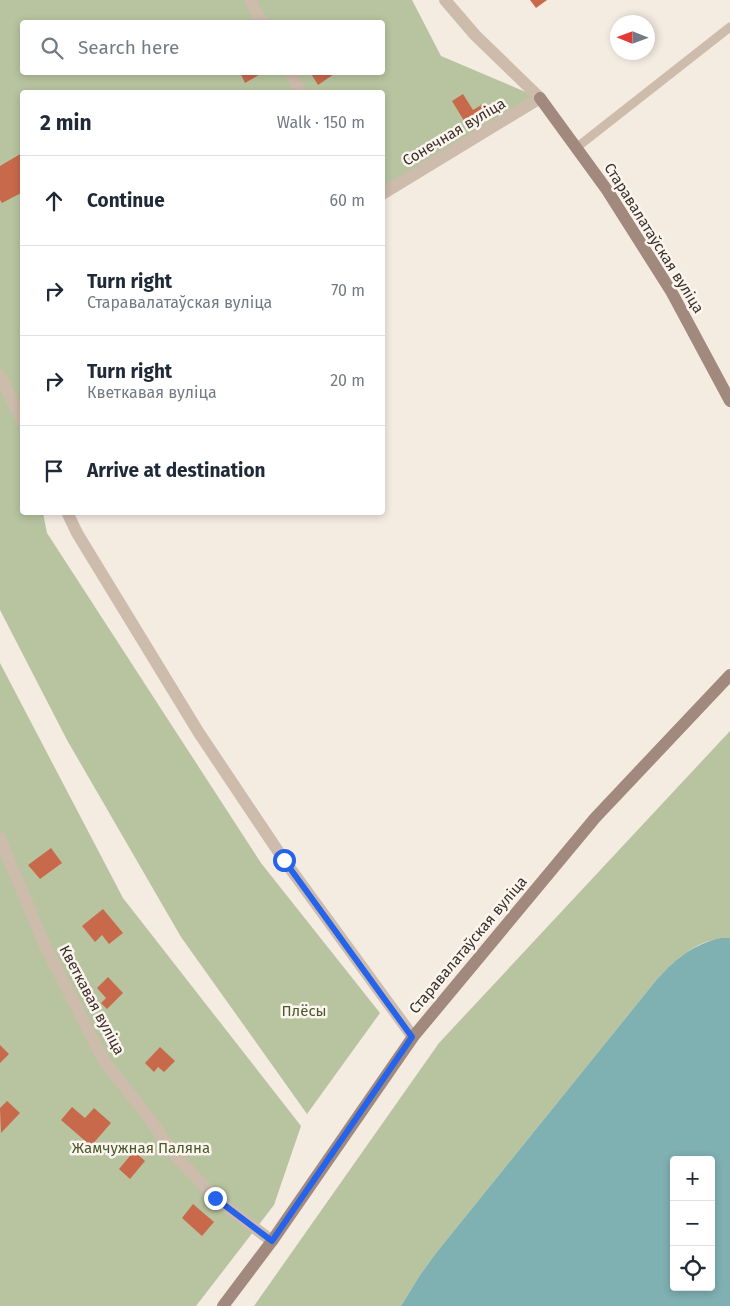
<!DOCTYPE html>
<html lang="en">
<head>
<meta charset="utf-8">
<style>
	body { margin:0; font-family:"Fira Sans",sans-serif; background:#f2f2f3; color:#1f2937 }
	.controls { position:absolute; right:15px; bottom:15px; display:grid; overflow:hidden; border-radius:5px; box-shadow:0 2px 8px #0003 }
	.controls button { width:45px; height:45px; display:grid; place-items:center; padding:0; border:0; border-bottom:1px solid #e0e1e3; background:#fff; color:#1f2937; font:25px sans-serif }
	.compass { position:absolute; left:610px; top:15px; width:45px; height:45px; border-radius:50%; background:#fff; box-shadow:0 2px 8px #0003; rotate:271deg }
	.stop { position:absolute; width:15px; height:15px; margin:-11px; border:4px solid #2563eb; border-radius:50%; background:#fff }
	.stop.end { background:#2563eb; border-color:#fff; box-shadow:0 1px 5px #0008 }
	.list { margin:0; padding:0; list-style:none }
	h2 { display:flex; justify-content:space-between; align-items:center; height:65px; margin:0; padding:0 20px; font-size:21px }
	h2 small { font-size:16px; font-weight:400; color:#747a83 }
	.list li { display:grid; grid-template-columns:32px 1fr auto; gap:15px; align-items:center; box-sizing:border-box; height:90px; padding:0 20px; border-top:1px solid #e0e1e3 }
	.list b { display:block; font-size:19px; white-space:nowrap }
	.list p { margin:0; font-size:16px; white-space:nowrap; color:#747a83 }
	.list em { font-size:16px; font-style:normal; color:#747a83 }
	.icon { flex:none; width:28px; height:28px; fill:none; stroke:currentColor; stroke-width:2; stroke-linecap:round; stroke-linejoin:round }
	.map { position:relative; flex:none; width:730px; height:1306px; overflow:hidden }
	.search { position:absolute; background:#fff; box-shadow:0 2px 8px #0003; left:20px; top:20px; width:365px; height:55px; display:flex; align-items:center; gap:12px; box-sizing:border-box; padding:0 18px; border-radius:5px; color:#747a83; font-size:19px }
	.panel { position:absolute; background:#fff; box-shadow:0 2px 8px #0003; left:20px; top:90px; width:365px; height:425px; border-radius:5px }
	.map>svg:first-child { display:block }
</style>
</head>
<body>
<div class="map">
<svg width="730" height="1306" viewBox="0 0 730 1306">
	<rect width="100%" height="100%" fill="#f4ebe1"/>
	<!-- green -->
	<path fill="#b8c4a0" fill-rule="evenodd" d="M 0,0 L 412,0 L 441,56 L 540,98 L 383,199 L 382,92 L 22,92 L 22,512 L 43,513 L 47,533 L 261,863 L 380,1013 L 307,1114 L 181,937 L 67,740 L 0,610 ZM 22,22 L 382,22 L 382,72 L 22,72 Z
		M 0,663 L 123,898 L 301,1126 L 274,1205 L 196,1306 L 0,1306 Z
		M 730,731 L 730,938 C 699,938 678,957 658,978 L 436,1253 L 420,1275 L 401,1306 L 254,1306 L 439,1043 Z"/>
	<!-- water -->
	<path fill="#7fb0b2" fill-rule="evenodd" d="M 721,938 L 730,938 L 730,1306 L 401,1306 L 420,1275 L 436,1253 L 658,978 C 678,957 692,945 721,938 ZM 674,1160 L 711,1160 L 711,1287 L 674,1287 Z"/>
	<!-- building -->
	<path fill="#c8694b" d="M 530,0 L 547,0 L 536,8 Z
		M 240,72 L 264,72 L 245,83 Z
		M 310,72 L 337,72 L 318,85 Z
		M 463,94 L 473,110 L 483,104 L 490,115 L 469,129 L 452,101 Z
		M 22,153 L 22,196 L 21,193 L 2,203 L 0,200 L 0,166 Z
		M 51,848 L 62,863 L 40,879 L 28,865 Z
		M 103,909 L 123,933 L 109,944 L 102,935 L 95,942 L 82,926 Z
		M 108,977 L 123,993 L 107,1009 L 101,1003 L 106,998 L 97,988 Z
		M 0,1045 L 9,1054 L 0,1063 Z
		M 160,1047 L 175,1061 L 164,1072 L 158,1067 L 154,1072 L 145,1063 Z
		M 7,1101 L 20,1113 L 1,1133 L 0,1108 Z
		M 72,1107 L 85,1118 L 94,1108 L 111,1123 L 91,1146 L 61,1120 Z
		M 134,1151 L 145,1161 L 130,1179 L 119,1169 Z
		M 193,1204 L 214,1222 L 202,1236 L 182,1218 Z"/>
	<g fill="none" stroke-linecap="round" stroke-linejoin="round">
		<!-- lane -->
		<path stroke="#cdbbac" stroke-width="9" d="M 576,148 L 730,27"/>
		<!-- street -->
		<path stroke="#cdbbac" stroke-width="12" d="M 250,0 L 262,22
			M 290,72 L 301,92
			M 382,194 L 540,98 L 475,35 L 445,0
			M 0,376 L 22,420
			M 67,512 L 77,533 L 199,733 L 284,860 L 413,1037
			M 0,838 L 44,944 L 104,1061 L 143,1110 L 177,1157 L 215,1198 L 272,1241"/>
		<!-- secondary -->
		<path stroke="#a18a7d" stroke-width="12" d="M 540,98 L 607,190 L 671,291 L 730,401
			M 223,1306 L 272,1241 L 413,1037 L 595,818 L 730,675"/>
	</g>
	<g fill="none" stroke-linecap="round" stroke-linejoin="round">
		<!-- route -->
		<path stroke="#2563eb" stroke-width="6" d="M 215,1198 L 272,1241 L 412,1037 L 284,860"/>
	</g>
	<g text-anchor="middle" stroke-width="5" stroke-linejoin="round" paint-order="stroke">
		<!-- street labels -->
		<g font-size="15" fill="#3b302b" stroke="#fbf5ee">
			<text transform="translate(454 132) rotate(-31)" y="5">Сонечная вуліца</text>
			<text transform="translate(654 238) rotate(58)" y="5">Старавалатаўская вуліца</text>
			<text transform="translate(468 945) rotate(-50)" y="5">Старавалатаўская вуліца</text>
			<text transform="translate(92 1000) rotate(62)" y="5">Кветкавая вуліца</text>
		</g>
		<!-- park labels -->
		<g font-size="15" fill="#4a5a2e" stroke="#fbf5ee">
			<text x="304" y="1016">Плёсы</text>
			<text x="141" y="1153">Жамчужная Паляна</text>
		</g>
	</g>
</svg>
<div class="controls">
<button>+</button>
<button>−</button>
<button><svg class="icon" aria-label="locate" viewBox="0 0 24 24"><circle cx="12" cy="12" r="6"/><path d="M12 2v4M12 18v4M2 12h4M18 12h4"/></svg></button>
</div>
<svg class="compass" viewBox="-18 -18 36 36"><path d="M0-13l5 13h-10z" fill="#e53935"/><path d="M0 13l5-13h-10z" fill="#747a83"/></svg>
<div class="stop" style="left:284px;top:860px"></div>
<div class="stop end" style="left:215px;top:1198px"></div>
<div class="search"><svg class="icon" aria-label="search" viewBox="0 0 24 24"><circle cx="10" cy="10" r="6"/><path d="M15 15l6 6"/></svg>Search here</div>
<section class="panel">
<h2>2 min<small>Walk · 150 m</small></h2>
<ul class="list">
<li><svg class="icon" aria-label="ahead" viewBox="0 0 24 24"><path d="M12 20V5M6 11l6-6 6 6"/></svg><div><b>Continue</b></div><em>60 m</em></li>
<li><svg class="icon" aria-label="right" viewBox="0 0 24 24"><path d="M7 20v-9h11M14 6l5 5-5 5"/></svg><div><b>Turn right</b><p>Старавалатаўская вуліца</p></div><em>70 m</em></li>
<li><svg class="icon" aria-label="right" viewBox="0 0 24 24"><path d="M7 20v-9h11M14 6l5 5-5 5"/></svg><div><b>Turn right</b><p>Кветкавая вуліца</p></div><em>20 m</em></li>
<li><svg class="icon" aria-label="arrive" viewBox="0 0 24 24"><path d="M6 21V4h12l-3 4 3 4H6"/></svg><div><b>Arrive at destination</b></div></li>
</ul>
</section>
</div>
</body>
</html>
